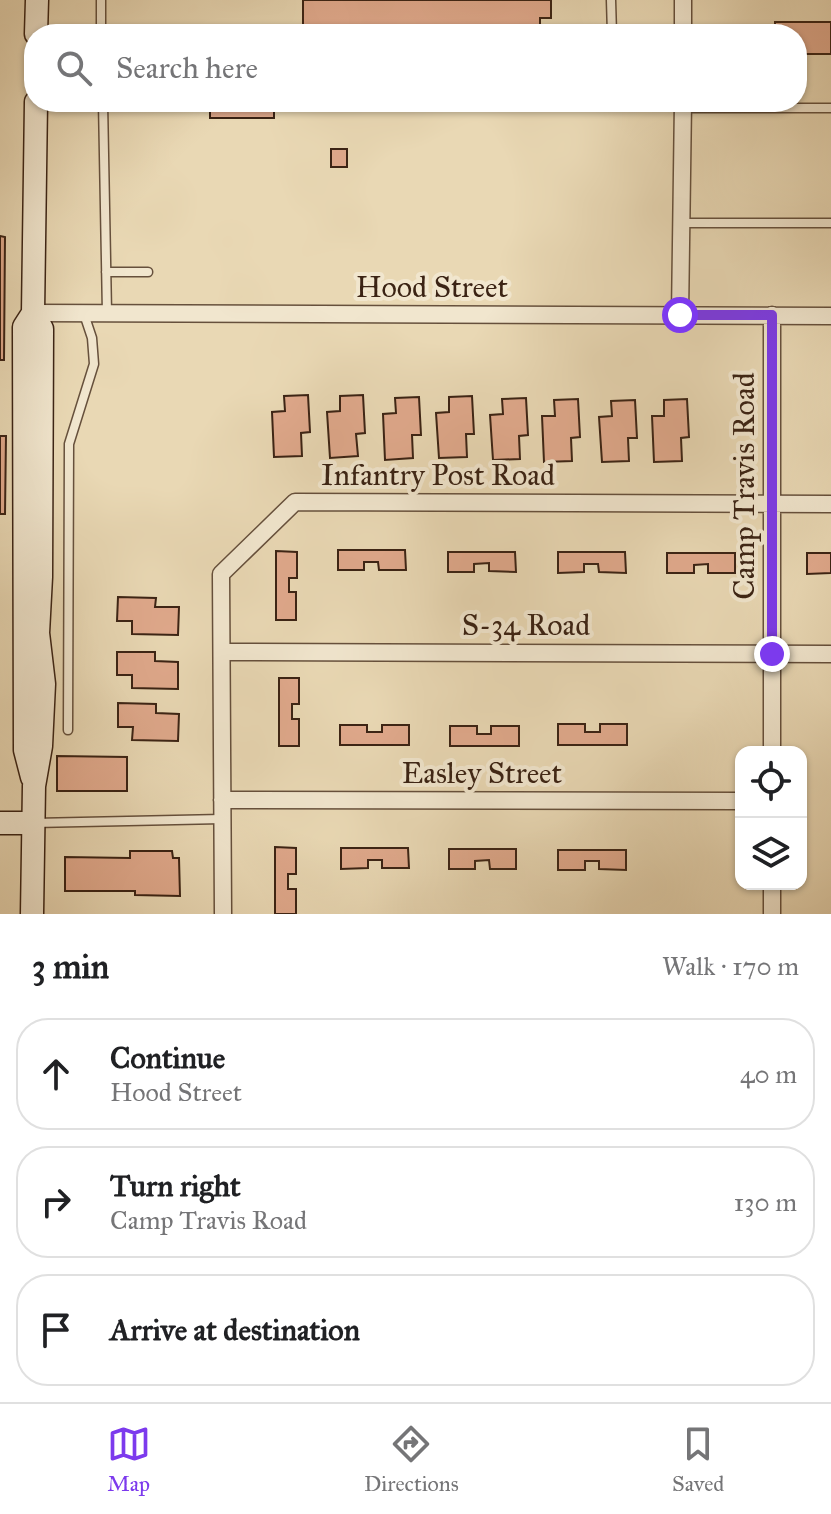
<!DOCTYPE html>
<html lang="en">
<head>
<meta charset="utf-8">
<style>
	body { margin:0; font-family:"IM FELL Great Primer",serif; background:#f2f2f2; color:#202124 }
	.controls { position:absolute; right:24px; bottom:24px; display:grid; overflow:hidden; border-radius:16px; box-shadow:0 2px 6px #0004 }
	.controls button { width:72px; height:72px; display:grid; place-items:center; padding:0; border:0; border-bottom:2px solid #e0e0e0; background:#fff; color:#202124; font:40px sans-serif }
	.stop { position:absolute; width:24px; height:24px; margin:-18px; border:6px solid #7c3aed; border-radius:50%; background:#fff }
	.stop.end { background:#7c3aed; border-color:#fff; box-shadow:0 2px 8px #0008 }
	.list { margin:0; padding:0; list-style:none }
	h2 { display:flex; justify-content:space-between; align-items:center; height:104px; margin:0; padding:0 32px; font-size:34px }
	h2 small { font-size:26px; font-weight:400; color:#757577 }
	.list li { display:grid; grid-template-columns:52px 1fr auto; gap:24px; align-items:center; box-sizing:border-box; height:112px; margin:0 16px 16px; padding:0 16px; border:2px solid #e0e0e0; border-radius:32px }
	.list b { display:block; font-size:30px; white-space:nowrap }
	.list p { margin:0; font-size:26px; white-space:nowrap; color:#757577 }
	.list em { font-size:26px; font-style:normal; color:#757577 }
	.icon { flex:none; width:44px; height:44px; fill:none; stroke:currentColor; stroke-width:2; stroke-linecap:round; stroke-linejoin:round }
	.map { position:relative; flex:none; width:831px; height:914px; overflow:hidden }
	.search { position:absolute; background:#fff; box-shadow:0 2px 6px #0004; left:24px; right:24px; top:24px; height:88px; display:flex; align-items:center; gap:20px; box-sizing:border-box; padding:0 28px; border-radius:32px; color:#757577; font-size:30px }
	.sheet { height:488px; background:#fff }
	nav { display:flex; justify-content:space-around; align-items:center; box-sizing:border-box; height:112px; border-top:2px solid #e0e0e0; background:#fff; font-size:22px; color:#757577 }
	nav a { display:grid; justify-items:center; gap:4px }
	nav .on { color:#7c3aed }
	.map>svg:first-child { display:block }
</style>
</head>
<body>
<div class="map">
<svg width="831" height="914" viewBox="0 0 831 914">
	<rect width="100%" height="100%" fill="#e9d8b4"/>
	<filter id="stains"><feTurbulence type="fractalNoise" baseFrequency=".0025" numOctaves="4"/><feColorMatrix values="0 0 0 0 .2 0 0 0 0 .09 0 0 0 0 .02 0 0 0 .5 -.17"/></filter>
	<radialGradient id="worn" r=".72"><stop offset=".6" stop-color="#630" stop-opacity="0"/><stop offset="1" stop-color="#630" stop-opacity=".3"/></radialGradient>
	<!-- building -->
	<path fill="#e0a98c" stroke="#3b2314" stroke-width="2" d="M 303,0 L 551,0 L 551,18 L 540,18 L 540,25 L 525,25 L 525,34 L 303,34 Z
		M 775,22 L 831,22 L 831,54 L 797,54 L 797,34 L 775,34 Z
		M 210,102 L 274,102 L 274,118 L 210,118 Z
		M 375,102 L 441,102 L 441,106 L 375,105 Z
		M 331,149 L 347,149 L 347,167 L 331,167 Z
		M 0,236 L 5,237 L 4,360 L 0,360 Z
		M 308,395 L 310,432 L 301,433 L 302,456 L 274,457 L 272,412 L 285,411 L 284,396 Z
		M 363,395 L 365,433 L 356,434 L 358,456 L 330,458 L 327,412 L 340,411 L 340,396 Z
		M 472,396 L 474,434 L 466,434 L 467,457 L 439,458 L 436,413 L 449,412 L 449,397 Z
		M 419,397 L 421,435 L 412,435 L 413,458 L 385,460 L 383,414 L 396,413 L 395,398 Z
		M 526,398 L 528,435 L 519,436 L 520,459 L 493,460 L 490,415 L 503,414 L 502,399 Z
		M 578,399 L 580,437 L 571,438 L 572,461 L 544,462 L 542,416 L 555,416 L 554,400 Z
		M 687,399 L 689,437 L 681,438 L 682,461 L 654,462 L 652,416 L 664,416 L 664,400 Z
		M 635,400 L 637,438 L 628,438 L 629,461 L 602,462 L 599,417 L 612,416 L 611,401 Z
		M 0,436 L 6,436 L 5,514 L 0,514 Z
		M 338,550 L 405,550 L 406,570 L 379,570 L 378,562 L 364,562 L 364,570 L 338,570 Z
		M 276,551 L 297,552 L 297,578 L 289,578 L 289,592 L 296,592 L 296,620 L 276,620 Z
		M 448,552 L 515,552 L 516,572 L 489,571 L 489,563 L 474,564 L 474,572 L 448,572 Z
		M 558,552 L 625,552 L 626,573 L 599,572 L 598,564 L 584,564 L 584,572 L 558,573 Z
		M 667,553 L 735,553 L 735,573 L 708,573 L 708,564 L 694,565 L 694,573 L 667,573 Z
		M 807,553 L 831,553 L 831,573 L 807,574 Z
		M 118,597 L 156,598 L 155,607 L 179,607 L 178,635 L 132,634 L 132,621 L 117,621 Z
		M 117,652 L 155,652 L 155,661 L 178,662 L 178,689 L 132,688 L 132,675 L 117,675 Z
		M 279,678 L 299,678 L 299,704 L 292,704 L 292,719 L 299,719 L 299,746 L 279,746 Z
		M 118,703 L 156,704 L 156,713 L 179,714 L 178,741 L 132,740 L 133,727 L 118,727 Z
		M 558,724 L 585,724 L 585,732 L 600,732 L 600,724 L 627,724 L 627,745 L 558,745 Z
		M 340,725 L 367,725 L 367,732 L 382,732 L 382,725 L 409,725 L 409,745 L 340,745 Z
		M 450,726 L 477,726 L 477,734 L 491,734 L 491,726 L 519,726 L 519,746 L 450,746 Z
		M 57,756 L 127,757 L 127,791 L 57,791 Z
		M 275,847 L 296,848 L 296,874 L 288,874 L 288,889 L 296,889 L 296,914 L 275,914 Z
		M 341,848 L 408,848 L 409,868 L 382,868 L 382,860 L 368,860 L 368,868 L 341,869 Z
		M 449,849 L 516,849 L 516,869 L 490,869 L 489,860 L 475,861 L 475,869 L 449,869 Z
		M 558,850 L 626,850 L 626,870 L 599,869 L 599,861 L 585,861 L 585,870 L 558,870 Z
		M 130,851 L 172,851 L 173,858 L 179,858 L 180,896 L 135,895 L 135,891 L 65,891 L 65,857 L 130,858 Z"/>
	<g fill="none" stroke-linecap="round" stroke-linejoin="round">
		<defs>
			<path id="lane" d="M 101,0 L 101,34
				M 611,0 L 612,34
				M 103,102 L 107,313
				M 683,108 L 831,108
				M 682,223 L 831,223
				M 106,272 L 148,272
				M 68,730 L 69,444 L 94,364 L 92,338 L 84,314
				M 34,823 L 222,819"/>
			<path id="street" d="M 683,34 L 683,0
				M 33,313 L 831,316
				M 680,315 L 683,102
				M 222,652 L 831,654
				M 772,752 L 772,315
				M 222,800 L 741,801
				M 772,884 L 772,914
				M 223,914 L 221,574 L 295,502 L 831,504"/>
			<path id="secondary" d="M 36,34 L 37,0
				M 32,777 L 25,750 L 24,327 L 33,313
				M 0,823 L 33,823
				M 32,914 L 34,786 L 41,746 L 44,684 L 38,633 L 41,577 L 42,329 L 33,313 L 36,102"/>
		</defs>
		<!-- lane casing -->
		<use href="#lane" stroke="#66503c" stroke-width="11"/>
		<!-- street casing -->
		<use href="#street" stroke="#66503c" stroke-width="19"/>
		<!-- secondary casing -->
		<use href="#secondary" stroke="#3b2314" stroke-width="25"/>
		<!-- lane -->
		<use href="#lane" stroke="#f1e6ce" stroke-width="8"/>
		<!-- street -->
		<use href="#street" stroke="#f1e6ce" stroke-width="16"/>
		<!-- secondary -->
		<use href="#secondary" stroke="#f1e6ce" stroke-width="22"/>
	</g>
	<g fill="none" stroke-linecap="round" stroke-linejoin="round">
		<!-- route -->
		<path stroke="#7c3aed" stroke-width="10" d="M 680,315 L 772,315 L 772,654"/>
	</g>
	<g text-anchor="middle" stroke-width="8" stroke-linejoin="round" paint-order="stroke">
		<!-- street labels -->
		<g font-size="30" fill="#3b2314" stroke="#f1e6ce">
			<text x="432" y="297">Hood Street</text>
			<text x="438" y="485">Infantry Post Road</text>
			<text transform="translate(744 486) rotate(-90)" y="10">Camp Travis Road</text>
			<text x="526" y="635">S-34 Road</text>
			<text x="482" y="783">Easley Street</text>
		</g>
	</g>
	<rect width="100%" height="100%" filter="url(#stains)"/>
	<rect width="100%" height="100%" fill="url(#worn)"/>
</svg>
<div class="controls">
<button><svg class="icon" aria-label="locate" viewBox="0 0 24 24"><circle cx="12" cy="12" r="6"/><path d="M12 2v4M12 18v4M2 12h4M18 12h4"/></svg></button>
<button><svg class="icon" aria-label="layers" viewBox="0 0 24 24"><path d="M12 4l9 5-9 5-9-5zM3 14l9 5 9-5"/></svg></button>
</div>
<div class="stop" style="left:680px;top:315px"></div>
<div class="stop end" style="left:772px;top:654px"></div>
<div class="search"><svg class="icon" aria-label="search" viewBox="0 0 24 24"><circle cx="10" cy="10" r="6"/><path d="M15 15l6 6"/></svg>Search here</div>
</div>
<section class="sheet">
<h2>3 min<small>Walk · 170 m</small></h2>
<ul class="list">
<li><svg class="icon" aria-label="ahead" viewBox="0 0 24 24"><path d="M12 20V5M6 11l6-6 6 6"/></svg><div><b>Continue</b><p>Hood Street</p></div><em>40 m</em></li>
<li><svg class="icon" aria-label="right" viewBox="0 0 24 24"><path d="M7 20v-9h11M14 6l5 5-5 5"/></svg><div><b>Turn right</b><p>Camp Travis Road</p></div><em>130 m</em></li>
<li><svg class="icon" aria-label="arrive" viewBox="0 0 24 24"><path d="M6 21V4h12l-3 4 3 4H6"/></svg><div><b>Arrive at destination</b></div></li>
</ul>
</section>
<nav>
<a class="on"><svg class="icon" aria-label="map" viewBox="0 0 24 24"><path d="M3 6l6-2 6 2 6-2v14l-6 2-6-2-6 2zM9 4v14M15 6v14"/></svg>Map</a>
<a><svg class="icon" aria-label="directions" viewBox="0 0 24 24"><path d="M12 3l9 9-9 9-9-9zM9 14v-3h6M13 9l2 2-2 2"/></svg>Directions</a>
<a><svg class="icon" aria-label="saved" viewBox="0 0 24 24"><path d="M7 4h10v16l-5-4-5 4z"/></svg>Saved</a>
</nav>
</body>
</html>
